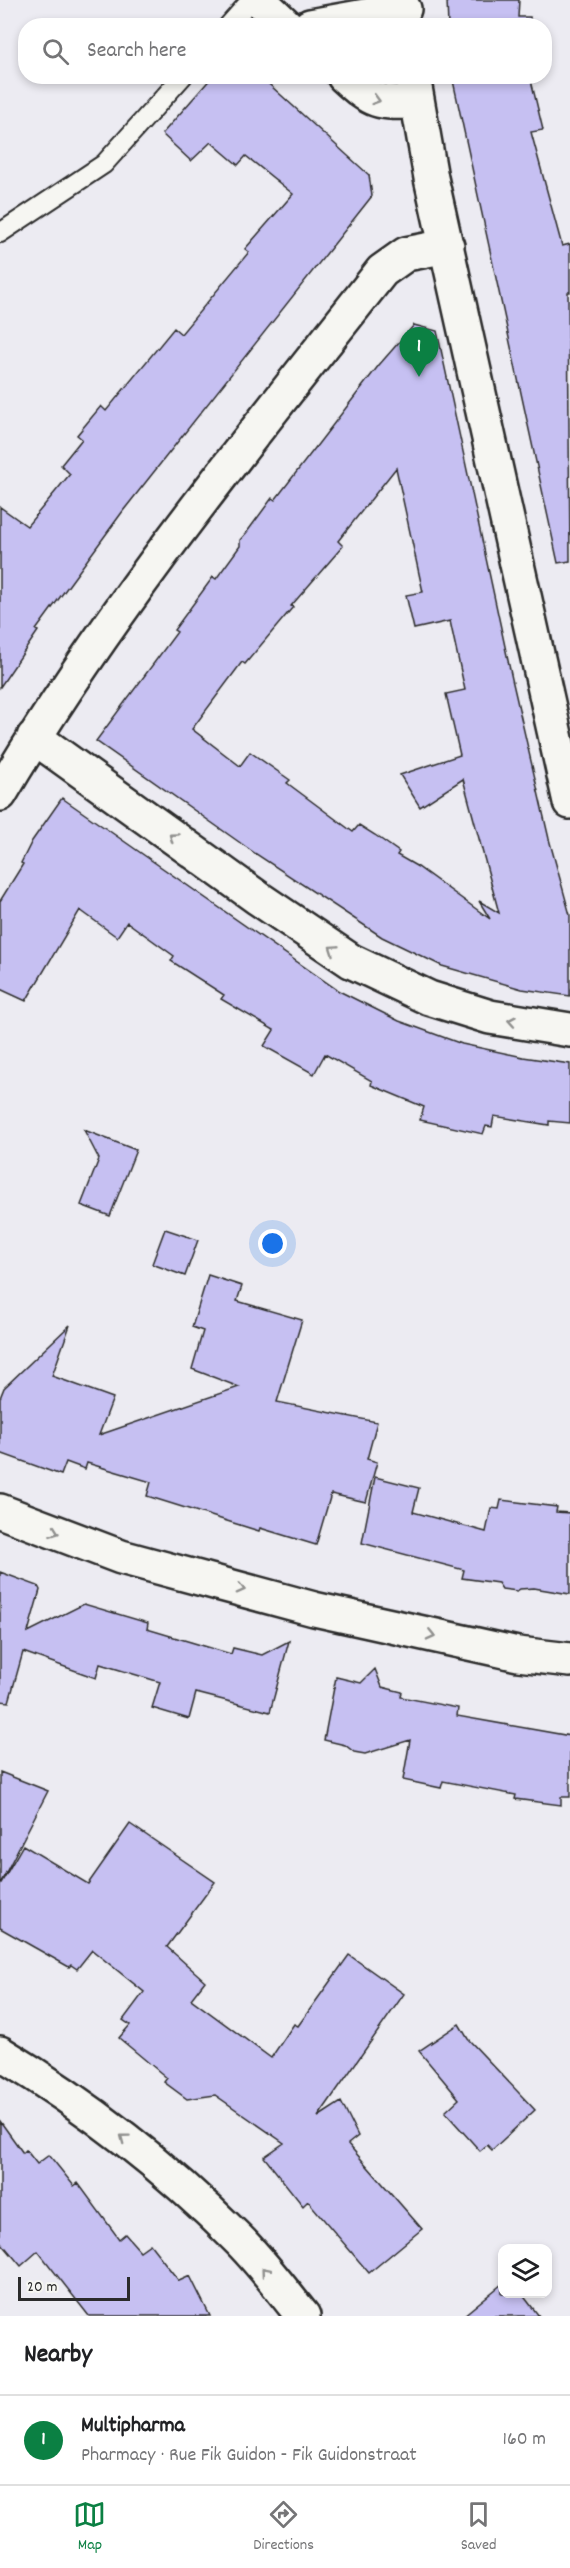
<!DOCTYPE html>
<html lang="en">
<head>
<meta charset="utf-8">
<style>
	body { margin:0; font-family:Dekko,sans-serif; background:#f2f2f2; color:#202124 }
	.controls { position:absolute; right:18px; bottom:18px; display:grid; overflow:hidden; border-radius:12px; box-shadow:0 3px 9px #0003 }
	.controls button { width:54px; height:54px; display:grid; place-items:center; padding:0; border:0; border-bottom:2px solid #e0e0e0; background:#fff; color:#202124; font:30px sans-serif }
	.scale { position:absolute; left:18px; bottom:15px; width:112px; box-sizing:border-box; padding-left:6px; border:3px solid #2b2b2b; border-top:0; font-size:16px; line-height:21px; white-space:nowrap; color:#2b2b2b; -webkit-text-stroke:4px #f6f6f2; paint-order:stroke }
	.you { position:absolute; left:273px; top:1244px; width:21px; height:21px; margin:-15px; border:4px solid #fff; border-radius:50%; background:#1a73e8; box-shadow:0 0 0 9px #1a73e833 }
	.badge { display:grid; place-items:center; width:39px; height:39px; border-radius:50%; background:#0b8043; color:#fff; font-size:20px; font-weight:700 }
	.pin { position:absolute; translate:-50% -50px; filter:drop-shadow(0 2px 3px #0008) }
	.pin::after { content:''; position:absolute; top:32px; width:21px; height:18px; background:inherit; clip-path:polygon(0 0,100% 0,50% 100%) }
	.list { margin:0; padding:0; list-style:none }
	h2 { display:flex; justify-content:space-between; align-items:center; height:78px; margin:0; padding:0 24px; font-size:26px }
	h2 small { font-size:20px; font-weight:400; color:#757577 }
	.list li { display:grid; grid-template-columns:39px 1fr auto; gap:18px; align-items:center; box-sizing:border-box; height:90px; padding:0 24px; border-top:2px solid #e0e0e0 }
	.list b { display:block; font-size:22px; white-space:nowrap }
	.list p { margin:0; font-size:20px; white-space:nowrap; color:#757577 }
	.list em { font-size:20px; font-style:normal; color:#757577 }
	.icon { flex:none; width:33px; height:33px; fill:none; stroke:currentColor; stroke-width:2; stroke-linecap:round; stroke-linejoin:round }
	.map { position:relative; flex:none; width:570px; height:2316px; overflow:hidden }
	.search { position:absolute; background:#fff; box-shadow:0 3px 9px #0003; left:18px; right:18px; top:18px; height:66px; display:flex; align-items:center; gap:15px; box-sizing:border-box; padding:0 21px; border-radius:24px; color:#757577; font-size:22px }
	.sheet { height:168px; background:#fff }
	nav { display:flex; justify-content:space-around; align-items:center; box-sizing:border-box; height:84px; border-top:2px solid #e0e0e0; background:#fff; font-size:16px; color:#757577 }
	nav a { display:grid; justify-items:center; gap:3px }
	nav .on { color:#0b8043 }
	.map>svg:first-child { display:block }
</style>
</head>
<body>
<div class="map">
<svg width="570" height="2316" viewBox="0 0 570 2316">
	<rect width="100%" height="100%" fill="#ecebf2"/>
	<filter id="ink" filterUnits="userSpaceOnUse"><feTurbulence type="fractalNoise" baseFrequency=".0167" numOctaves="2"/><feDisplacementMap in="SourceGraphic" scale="12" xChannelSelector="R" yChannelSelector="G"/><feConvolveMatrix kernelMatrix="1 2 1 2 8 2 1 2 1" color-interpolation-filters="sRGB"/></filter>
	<g filter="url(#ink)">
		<!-- building -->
		<path fill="#c6c0f2" stroke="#2b2b2b" stroke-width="1.5" fill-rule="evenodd" d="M 447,0 L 519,0 L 518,17 L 530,17 L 531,26 L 448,26 Z
			M 213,76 L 260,76 L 369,175 L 372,196 L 123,511 L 36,630 L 38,631 L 0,687 L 0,507 L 27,526 L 70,474 L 61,465 L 82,439 L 77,435 L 101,406 L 106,411 L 174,328 L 181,334 L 249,252 L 245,249 L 293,194 L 246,156 L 238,165 L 211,142 L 191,161 L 162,134 Z
			M 452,76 L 530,76 L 543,130 L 531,132 L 562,246 L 570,244 L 570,292 L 568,292 L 570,561 L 558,563 Z
			M 414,325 L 437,331 L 512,679 L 549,839 L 570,915 L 570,996 L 522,989 L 442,966 L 382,937 L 256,854 L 96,741 L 177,632 L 174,630 L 213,577 L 216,579 L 240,546 L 240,540 L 247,532 L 272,498 L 275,500 L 379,365 ZM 396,468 L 423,592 L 406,595 L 414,629 L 450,621 L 465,690 L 446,694 L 460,755 L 400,775 L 420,807 L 463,779 L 499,913 L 479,901 L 490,919 L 418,867 L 397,855 L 399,852 L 375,835 L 359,825 L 353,832 L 287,783 L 290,780 L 250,752 L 240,766 L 192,729 L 242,662 L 245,664 L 293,607 L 291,606 L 343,546 L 338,541 Z
			M 62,798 L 339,991 L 399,1021 L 462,1044 L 523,1057 L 570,1064 L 570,1123 L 549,1121 L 549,1125 L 494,1116 L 492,1127 L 486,1126 L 483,1134 L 420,1120 L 424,1107 L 371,1085 L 372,1081 L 325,1054 L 314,1074 L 264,1046 L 274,1030 L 221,999 L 224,995 L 171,961 L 174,956 L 127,922 L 117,937 L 80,910 L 26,1001 L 0,989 L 0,901 L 23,864 L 21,863 L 32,841 Z
			M 84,1130 L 136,1150 L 110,1216 L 81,1205 L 99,1159 Z
			M 165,1229 L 198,1240 L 185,1276 L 152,1264 Z
			M 208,1275 L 242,1286 L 237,1301 L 302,1320 L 277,1402 L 377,1422 L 367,1459 L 377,1462 L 366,1502 L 331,1494 L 316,1545 L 260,1528 L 259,1531 L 147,1496 L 151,1482 L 87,1463 L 85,1469 L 66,1462 L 61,1475 L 0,1453 L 0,1398 L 4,1388 L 70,1325 L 52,1376 L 113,1398 L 99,1435 L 239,1387 L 192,1369 L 203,1331 L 192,1327 Z
			M 375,1477 L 419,1488 L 413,1512 L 486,1532 L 491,1508 L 499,1509 L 501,1500 L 557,1507 L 556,1512 L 570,1513 L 570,1594 L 534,1588 L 520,1589 L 517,1591 L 502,1589 L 498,1583 L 462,1578 L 464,1570 L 362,1543 Z
			M 0,1572 L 38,1586 L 40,1590 L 28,1632 L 84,1604 L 148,1623 L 147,1629 L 231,1654 L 233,1648 L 262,1655 L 289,1641 L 270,1712 L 196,1693 L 189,1719 L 152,1708 L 160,1682 L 100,1664 L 96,1678 L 23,1652 L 9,1702 L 0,1701 Z
			M 375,1669 L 382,1687 L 402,1692 L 401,1697 L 458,1708 L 457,1716 L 570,1736 L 570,1797 L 561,1797 L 561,1805 L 515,1799 L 516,1795 L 443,1781 L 441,1788 L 403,1780 L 410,1740 L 365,1754 L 354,1752 L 345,1745 L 324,1740 L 336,1677 L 361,1683 Z
			M 0,1772 L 48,1791 L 0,1884 Z
			M 130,1824 L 215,1882 L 167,1947 L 205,1981 L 191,1999 L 271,2058 L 294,2024 L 298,2026 L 349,1955 L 404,1994 L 318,2117 L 341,2102 L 358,2136 L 348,2144 L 422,2229 L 369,2273 L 308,2201 L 303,2206 L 264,2157 L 284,2143 L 215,2095 L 187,2099 L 164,2082 L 167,2078 L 119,2038 L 130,2025 L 123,2020 L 144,1992 L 92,1950 L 77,1969 L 71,1965 L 69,1967 L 0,1928 L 0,1885 L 23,1845 L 88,1884 Z
			M 459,2024 L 468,2039 L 535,2110 L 492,2150 L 487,2145 L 480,2151 L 445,2112 L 459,2099 L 419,2051 Z
			M 0,2121 L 23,2153 L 26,2150 L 37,2164 L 49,2155 L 74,2186 L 78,2183 L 119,2239 L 125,2234 L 140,2251 L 150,2244 L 179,2281 L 190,2276 L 210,2316 L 89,2316 L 38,2251 L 21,2266 L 0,2241 Z
			M 502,2284 L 502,2294 L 522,2294 L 539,2316 L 463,2316 Z"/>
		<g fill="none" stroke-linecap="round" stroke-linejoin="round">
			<defs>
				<path id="lane" d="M 228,26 L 251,0
					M 0,233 L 104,164 L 183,76"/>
				<path id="street" d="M 259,0 L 287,26
					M 310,26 L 404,9
					M 344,76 C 373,103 378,103 417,102
					M 413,76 L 431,178 L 570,802
					M 34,737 L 258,898 L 351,961 L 429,998 L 490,1017 L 570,1030
					M 0,794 C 110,608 249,440 382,271 L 406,254 L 447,246
					M 0,1511 L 121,1557 L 314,1609 L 518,1654 L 570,1660
					M 0,2053 C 86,2105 164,2165 235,2236 C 260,2260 281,2289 303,2316"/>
			</defs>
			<!-- lane casing -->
			<use href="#lane" stroke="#2b2b2b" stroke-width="22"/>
			<!-- street casing -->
			<use href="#street" stroke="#2b2b2b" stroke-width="38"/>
			<!-- lane -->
			<use href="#lane" stroke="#f6f6f2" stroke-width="18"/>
			<!-- street -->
			<use href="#street" stroke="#f6f6f2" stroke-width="33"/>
		</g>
		<!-- one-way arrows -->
		<defs><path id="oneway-chevron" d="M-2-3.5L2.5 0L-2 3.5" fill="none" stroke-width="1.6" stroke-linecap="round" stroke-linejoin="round" transform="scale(1.5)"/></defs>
		<g stroke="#90908e">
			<use href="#oneway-chevron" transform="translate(376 100) rotate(16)"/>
			<use href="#oneway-chevron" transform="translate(173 837) rotate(-144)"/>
			<use href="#oneway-chevron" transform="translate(333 949) rotate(-146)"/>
			<use href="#oneway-chevron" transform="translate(512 1021) rotate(-170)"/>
			<use href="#oneway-chevron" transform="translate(55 1532) rotate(20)"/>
			<use href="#oneway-chevron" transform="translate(241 1589) rotate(15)"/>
			<use href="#oneway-chevron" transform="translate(431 1635) rotate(13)"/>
			<use href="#oneway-chevron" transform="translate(124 2138) rotate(-143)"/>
			<use href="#oneway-chevron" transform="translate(265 2271) rotate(-130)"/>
		</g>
	</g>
</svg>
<div class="controls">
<button><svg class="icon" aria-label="layers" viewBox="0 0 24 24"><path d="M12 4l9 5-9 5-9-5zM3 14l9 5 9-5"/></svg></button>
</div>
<div class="scale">20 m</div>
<div class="you"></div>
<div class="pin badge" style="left:419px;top:377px">1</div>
<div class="search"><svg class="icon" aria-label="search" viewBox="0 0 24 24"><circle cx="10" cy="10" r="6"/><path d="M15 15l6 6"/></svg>Search here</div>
</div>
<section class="sheet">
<h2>Nearby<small></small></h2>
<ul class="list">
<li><span class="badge">1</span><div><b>Multipharma</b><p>Pharmacy · Rue Fik Guidon - Fik Guidonstraat</p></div><em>160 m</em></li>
</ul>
</section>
<nav>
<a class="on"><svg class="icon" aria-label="map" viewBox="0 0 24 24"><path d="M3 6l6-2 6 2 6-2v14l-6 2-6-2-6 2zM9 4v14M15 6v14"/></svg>Map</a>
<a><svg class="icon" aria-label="directions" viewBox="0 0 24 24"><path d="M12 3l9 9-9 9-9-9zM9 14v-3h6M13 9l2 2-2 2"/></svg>Directions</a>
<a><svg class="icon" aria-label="saved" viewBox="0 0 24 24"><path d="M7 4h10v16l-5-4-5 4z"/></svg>Saved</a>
</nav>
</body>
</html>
